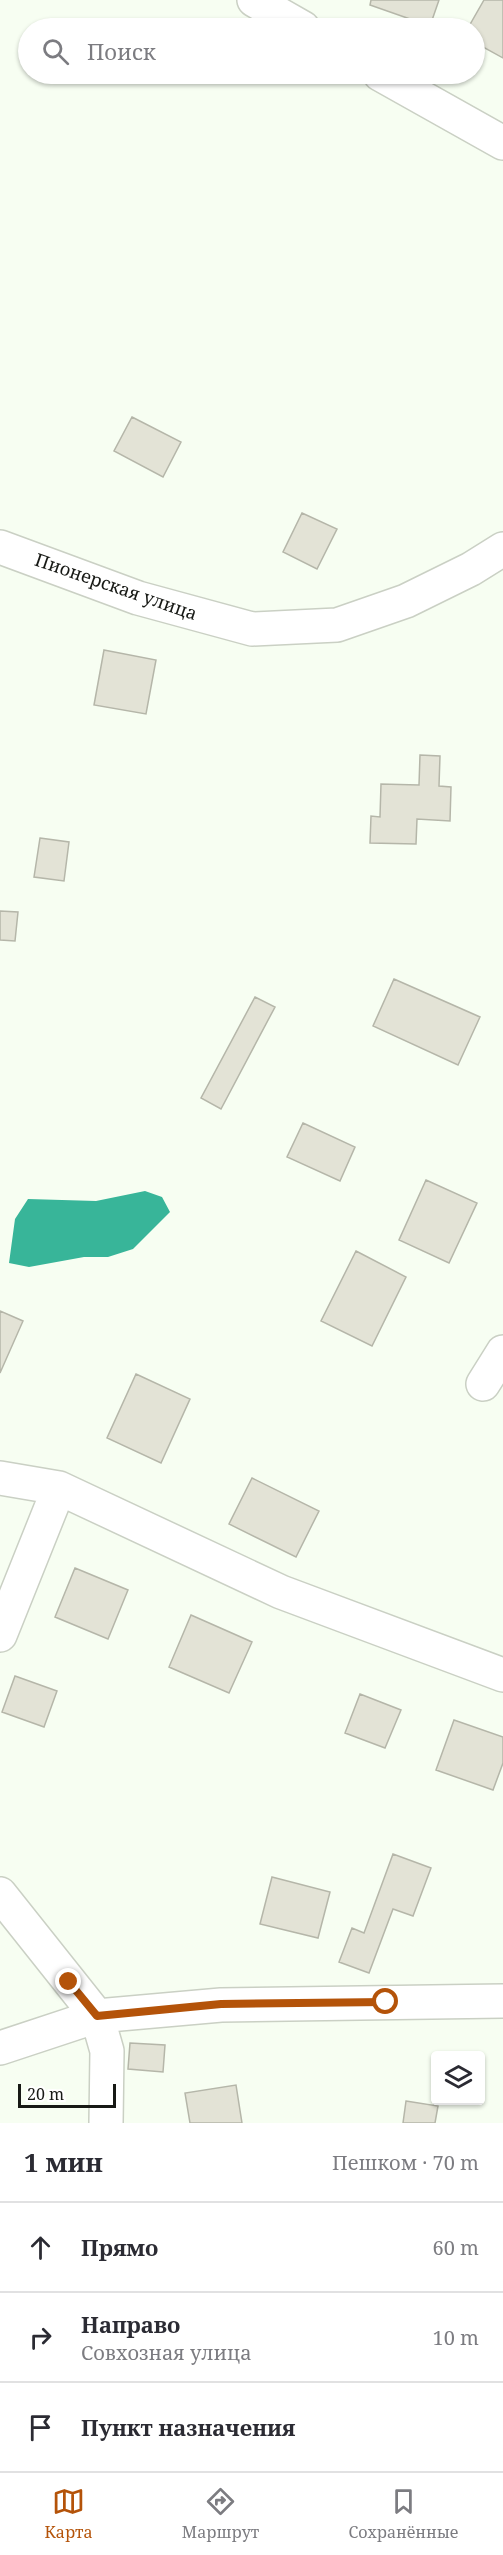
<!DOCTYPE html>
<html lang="ru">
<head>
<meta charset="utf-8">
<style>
	body { margin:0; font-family:"Noto Serif",serif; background:#f2f2f3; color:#2b2b33 }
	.controls { position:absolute; right:18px; bottom:18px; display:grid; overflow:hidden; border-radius:6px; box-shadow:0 2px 4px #0004 }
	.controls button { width:54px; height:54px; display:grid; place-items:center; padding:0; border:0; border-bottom:2px solid #e1e1e2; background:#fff; color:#2b2b33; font:30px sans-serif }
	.scale { position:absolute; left:18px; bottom:15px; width:98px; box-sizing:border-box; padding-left:6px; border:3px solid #171915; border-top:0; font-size:16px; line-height:21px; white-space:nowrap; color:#171915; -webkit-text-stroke:4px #fff; paint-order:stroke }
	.stop { position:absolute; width:18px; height:18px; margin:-14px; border:4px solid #b45309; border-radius:50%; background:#fff }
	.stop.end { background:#b45309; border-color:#fff; box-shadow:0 2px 6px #0008 }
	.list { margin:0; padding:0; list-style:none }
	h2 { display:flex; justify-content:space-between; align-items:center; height:78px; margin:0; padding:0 24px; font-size:26px }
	h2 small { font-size:20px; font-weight:400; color:#7c7c81 }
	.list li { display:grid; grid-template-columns:39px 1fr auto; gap:18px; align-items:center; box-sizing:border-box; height:90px; padding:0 24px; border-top:2px solid #e1e1e2 }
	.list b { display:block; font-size:22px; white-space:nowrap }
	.list p { margin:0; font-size:20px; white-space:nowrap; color:#7c7c81 }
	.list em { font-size:20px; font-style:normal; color:#7c7c81 }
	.icon { flex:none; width:33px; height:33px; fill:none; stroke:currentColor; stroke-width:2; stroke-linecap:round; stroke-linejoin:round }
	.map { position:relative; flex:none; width:503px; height:2123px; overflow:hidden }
	.search { position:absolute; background:#fff; box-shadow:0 2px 4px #0004; left:18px; right:18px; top:18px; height:66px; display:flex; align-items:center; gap:15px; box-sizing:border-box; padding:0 21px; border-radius:33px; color:#7c7c81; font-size:22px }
	.sheet { height:348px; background:#fff }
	nav { display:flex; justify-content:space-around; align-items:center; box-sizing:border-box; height:84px; border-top:2px solid #e1e1e2; background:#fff; font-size:16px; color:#7c7c81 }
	nav a { display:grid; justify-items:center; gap:3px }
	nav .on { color:#b45309 }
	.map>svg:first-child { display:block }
</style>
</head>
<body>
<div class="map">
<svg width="503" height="2123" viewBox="0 0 503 2123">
	<rect width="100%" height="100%" fill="#f7fef2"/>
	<!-- water -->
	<path fill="#38b599" d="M 145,1191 L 162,1197 L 170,1212 L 133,1249 L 108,1257 L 84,1257 L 29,1267 L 9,1263 L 15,1219 L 28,1199 L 96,1201 Z"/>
	<!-- building -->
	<path fill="#e3e3d6" stroke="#b5b6a9" stroke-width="1.5" d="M 371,0 L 439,0 L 430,26 L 370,5 Z
		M 484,0 L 503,0 L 503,58 L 474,42 L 474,28 L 468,28 Z
		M 132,417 L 181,442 L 163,477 L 114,451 Z
		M 302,513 L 337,529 L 317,569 L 283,552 Z
		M 104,650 L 156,660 L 146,714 L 94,705 Z
		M 420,755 L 440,756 L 439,786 L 451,787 L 450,821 L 417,819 L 416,844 L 370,843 L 371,816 L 380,817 L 381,784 L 419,785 Z
		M 40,838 L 69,842 L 64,881 L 34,877 Z
		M 0,911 L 18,912 L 15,941 L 0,940 Z
		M 394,979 L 480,1017 L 458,1065 L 373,1026 Z
		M 255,997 L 275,1007 L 221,1109 L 201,1098 Z
		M 303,1123 L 355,1147 L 340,1181 L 287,1157 Z
		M 426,1180 L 477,1203 L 449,1263 L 399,1240 Z
		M 356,1251 L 406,1277 L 372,1346 L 321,1321 Z
		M 0,1311 L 23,1321 L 0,1373 Z
		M 136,1374 L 190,1399 L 161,1463 L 107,1438 Z
		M 252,1478 L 319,1511 L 296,1557 L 229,1524 Z
		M 75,1568 L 128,1590 L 108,1639 L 55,1617 Z
		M 191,1615 L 252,1642 L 229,1693 L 169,1667 Z
		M 15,1676 L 57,1691 L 44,1727 L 2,1712 Z
		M 360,1694 L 401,1710 L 385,1748 L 345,1733 Z
		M 454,1720 L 503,1737 L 503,1763 L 493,1790 L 436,1770 Z
		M 393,1854 L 431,1868 L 413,1916 L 393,1909 L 369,1973 L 339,1962 L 352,1928 L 364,1933 Z
		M 272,1877 L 330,1892 L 318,1938 L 260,1924 Z
		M 130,2043 L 165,2045 L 163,2072 L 128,2069 Z
		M 236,2085 L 242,2123 L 190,2123 L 185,2093 Z
		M 406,2101 L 438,2106 L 435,2123 L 403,2123 Z"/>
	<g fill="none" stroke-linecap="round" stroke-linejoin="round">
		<defs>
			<path id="minor" d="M 254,0 L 303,28
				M 380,74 L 503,143
				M 0,547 L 138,598 L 252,629 L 337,625 L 406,601 L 471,569 L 503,549
				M 483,1384 L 503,1352
				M 0,1478 L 59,1488 L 281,1592 L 503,1675
				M 0,1635 L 59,1488
				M 0,1894 L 97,2016 L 107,2051 L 106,2123
				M 0,2048 L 97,2016 L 221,2005 L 503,2001"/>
		</defs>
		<!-- minor casing -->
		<use href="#minor" stroke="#cad0c4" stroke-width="36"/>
		<!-- minor -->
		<use href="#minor" stroke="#fff" stroke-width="33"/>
	</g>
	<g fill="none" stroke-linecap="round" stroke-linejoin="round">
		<!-- route -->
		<path stroke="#b45309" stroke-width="8" d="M 69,1982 L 97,2016 L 221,2004 L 386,2002"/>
	</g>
	<g text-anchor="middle" stroke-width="4.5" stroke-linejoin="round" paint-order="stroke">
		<!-- street labels -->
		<g font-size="18" fill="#171915" stroke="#fff">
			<text transform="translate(116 587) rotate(19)" y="6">Пионерская улица</text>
		</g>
	</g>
</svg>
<div class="controls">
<button><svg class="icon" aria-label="layers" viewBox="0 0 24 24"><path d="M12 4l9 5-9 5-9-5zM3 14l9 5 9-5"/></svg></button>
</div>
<div class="scale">20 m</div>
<div class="stop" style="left:386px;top:2002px"></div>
<div class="stop end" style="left:69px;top:1982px"></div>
<div class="search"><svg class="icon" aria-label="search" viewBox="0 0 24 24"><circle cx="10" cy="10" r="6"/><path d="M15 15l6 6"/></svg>Поиск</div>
</div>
<section class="sheet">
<h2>1 мин<small>Пешком · 70 m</small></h2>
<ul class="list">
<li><svg class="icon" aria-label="ahead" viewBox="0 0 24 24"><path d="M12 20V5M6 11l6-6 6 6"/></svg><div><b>Прямо</b></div><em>60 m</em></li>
<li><svg class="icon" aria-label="right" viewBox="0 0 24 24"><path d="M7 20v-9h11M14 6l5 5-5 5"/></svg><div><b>Направо</b><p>Совхозная улица</p></div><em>10 m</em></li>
<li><svg class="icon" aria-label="arrive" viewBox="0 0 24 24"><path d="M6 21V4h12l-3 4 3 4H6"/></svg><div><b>Пункт назначения</b></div></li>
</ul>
</section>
<nav>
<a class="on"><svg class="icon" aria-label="map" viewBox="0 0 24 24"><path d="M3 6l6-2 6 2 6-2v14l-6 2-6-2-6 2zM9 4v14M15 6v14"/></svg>Карта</a>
<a><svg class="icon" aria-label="directions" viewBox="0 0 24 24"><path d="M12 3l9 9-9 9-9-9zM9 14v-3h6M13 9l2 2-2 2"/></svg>Маршрут</a>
<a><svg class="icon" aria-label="saved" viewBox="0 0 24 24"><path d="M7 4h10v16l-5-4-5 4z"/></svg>Сохранённые</a>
</nav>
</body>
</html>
